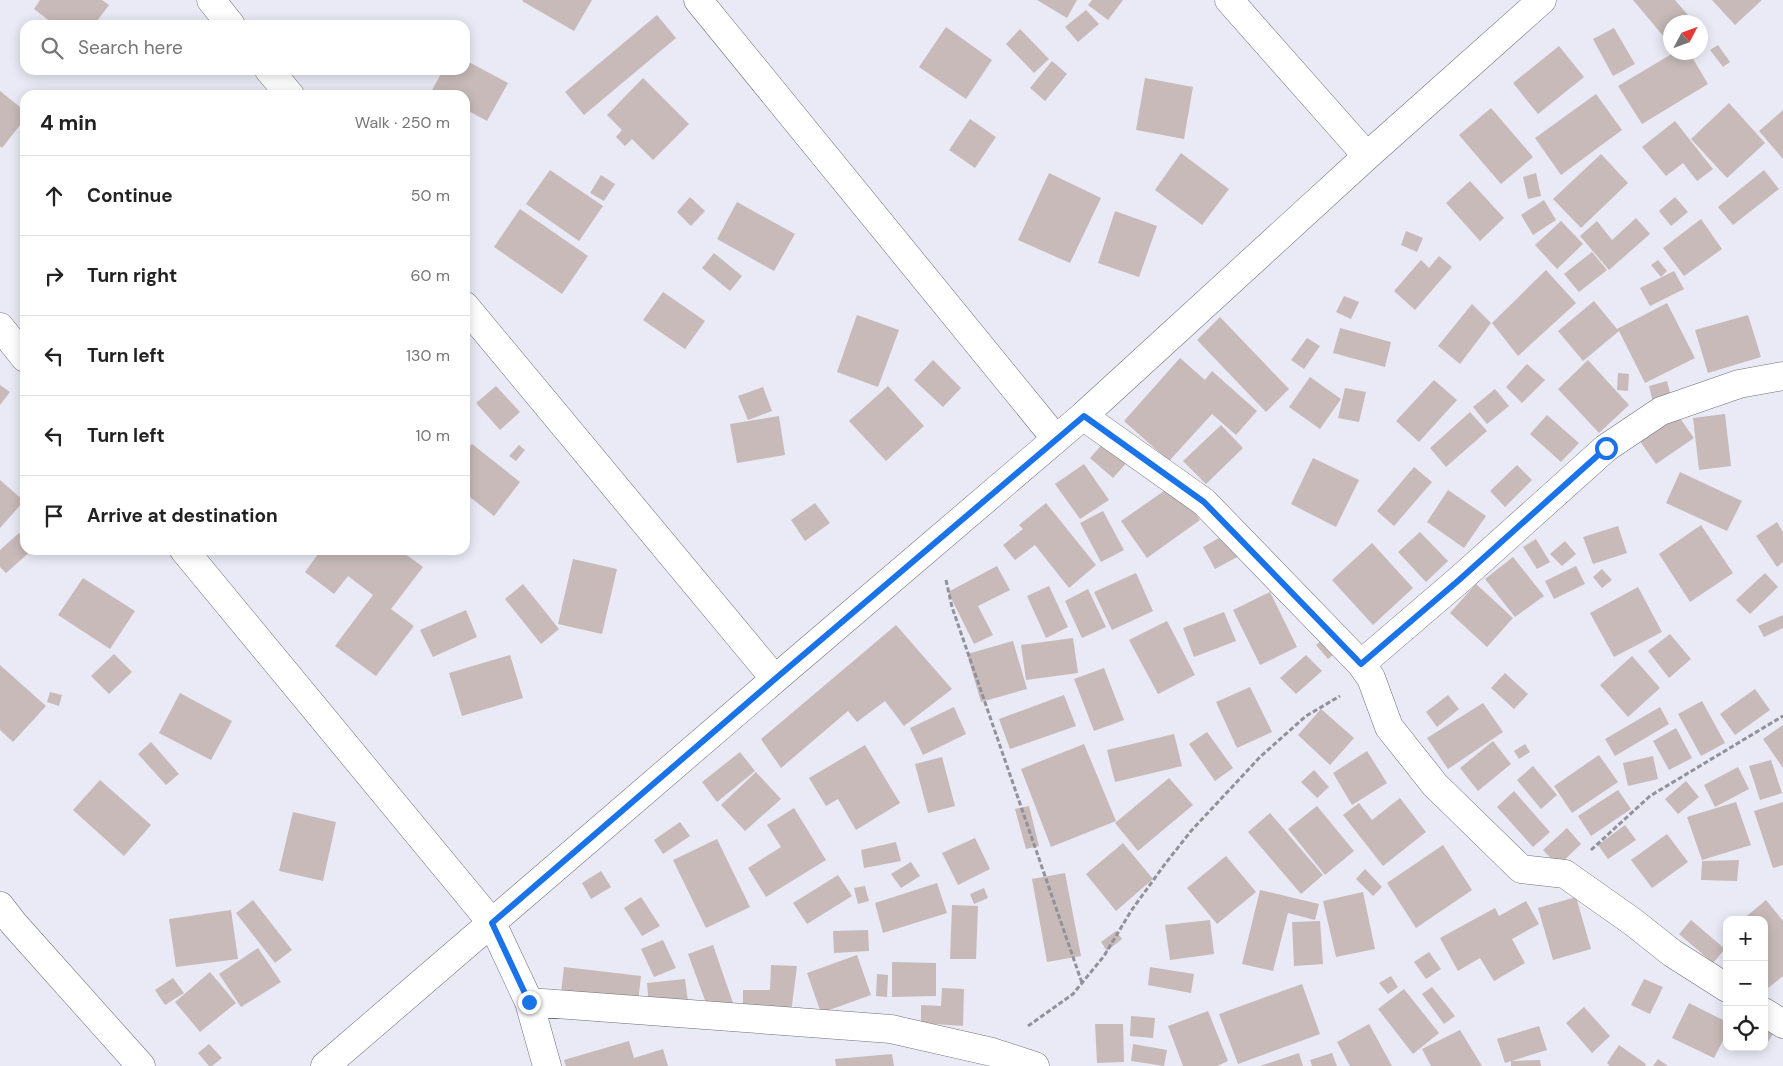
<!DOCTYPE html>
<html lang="en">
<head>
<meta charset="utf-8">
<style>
	body { margin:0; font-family:"DM Sans",sans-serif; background:#f6f6f6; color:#222 }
	.controls { position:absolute; right:15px; bottom:15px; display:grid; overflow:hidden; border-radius:10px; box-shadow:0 2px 12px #0003 }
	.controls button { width:45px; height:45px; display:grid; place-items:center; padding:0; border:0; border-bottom:1px solid #e0e0e0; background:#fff; color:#222; font:25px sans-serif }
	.compass { position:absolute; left:1663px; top:15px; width:45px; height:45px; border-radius:50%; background:#fff; box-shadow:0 2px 12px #0003; rotate:49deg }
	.stop { position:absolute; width:15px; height:15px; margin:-11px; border:4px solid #1a73e8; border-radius:50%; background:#fff }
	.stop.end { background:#1a73e8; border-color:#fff; box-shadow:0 1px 5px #0008 }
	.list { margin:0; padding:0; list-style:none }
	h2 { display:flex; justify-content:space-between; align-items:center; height:65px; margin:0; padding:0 20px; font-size:21px }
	h2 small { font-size:16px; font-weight:400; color:#767676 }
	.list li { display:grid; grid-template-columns:32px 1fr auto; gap:15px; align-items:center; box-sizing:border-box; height:80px; padding:0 20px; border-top:1px solid #e0e0e0 }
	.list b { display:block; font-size:19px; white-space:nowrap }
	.list em { font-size:16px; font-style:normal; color:#767676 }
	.icon { flex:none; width:28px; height:28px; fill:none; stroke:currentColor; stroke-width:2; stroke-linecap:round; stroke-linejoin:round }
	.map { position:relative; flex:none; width:1783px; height:1066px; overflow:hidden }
	.search { position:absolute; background:#fff; box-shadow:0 2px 12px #0003; left:20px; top:20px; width:450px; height:55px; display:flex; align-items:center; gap:12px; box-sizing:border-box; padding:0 18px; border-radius:15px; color:#767676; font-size:19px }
	.panel { position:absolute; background:#fff; box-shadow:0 2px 12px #0003; left:20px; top:90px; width:450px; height:465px; border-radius:15px }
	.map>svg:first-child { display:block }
</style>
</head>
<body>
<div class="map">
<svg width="1783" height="1066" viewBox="0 0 1783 1066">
	<rect width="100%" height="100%" fill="#e9eaf5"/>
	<!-- building -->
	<path fill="#c7bab8" d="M 40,0 L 102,0 L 109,5 L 94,25 L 55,25 L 34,9 Z
		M 523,0 L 592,0 L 574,31 L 522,1 Z
		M 1037,0 L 1077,0 L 1067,18 Z
		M 1092,0 L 1123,0 L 1108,20 L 1088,5 Z
		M 1633,0 L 1675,0 L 1694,22 L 1670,22 L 1670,44 Z
		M 1712,0 L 1762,0 L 1735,25 Z
		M 1086,10 L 1099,24 L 1078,42 L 1065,27 Z
		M 657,15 L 676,38 L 584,115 L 565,92 Z
		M 946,27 L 992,60 L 966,99 L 919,67 Z
		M 1614,28 L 1635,64 L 1613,76 L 1593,39 Z
		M 1020,29 L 1049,59 L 1034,73 L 1006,44 Z
		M 1718,45 L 1730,62 L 1723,67 L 1710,50 Z
		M 1559,46 L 1584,77 L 1538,114 L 1513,83 Z
		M 1675,52 L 1689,52 L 1708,84 L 1642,124 L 1618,86 Z
		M 465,60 L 508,83 L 487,121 L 465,109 L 465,95 L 438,95 L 431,92 L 443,70 L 465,70 Z
		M 1052,61 L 1067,74 L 1045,101 L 1030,88 Z
		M 643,78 L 689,124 L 653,160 L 632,139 L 625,146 L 616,137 L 622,130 L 607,115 Z
		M 1145,78 L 1193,87 L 1184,139 L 1136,130 Z
		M 0,91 L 25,111 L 25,119 L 2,148 L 0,146 Z
		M 1596,94 L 1622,130 L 1561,175 L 1535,138 Z
		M 1729,103 L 1765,143 L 1727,178 L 1691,139 Z
		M 1491,108 L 1533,157 L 1501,184 L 1459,135 Z
		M 1783,110 L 1783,159 L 1759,131 Z
		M 970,119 L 996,137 L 975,168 L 949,150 Z
		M 1675,121 L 1713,169 L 1697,181 L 1683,163 L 1666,176 L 1642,147 Z
		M 1181,153 L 1229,189 L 1202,225 L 1155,190 Z
		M 1601,154 L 1628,183 L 1581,228 L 1553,199 Z
		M 550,170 L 603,206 L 579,241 L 526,204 Z
		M 1764,170 L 1779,189 L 1733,225 L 1718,207 Z
		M 1049,173 L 1101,198 L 1070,263 L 1018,240 Z
		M 1536,173 L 1541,196 L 1528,199 L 1523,177 Z
		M 601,175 L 615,184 L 604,201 L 590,193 Z
		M 1470,181 L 1504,218 L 1480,241 L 1446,203 Z
		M 690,197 L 705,211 L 691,226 L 677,212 Z
		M 1675,197 L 1688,212 L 1671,226 L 1659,211 Z
		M 1544,200 L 1556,220 L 1533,235 L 1521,215 Z
		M 737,202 L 795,234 L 774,271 L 717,239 Z
		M 520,209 L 588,256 L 562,294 L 494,247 Z
		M 1115,211 L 1157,226 L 1139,277 L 1098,263 Z
		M 1636,218 L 1650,234 L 1609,270 L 1580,236 L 1597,221 L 1612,240 Z
		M 1701,219 L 1722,249 L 1684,276 L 1663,248 Z
		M 1561,221 L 1583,244 L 1557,269 L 1535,245 Z
		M 1406,231 L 1423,238 L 1417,252 L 1401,245 Z
		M 1592,252 L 1607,270 L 1579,292 L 1564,274 Z
		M 714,253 L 742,276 L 730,291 L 702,268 Z
		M 1439,256 L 1452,267 L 1415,310 L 1394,291 L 1421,260 L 1429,268 Z
		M 1658,260 L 1667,271 L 1661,277 L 1651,265 Z
		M 1546,270 L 1576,303 L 1518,356 L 1492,323 Z
		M 1674,271 L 1684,289 L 1650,306 L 1640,288 Z
		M 663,292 L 705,321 L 685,349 L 643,320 Z
		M 1344,296 L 1359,302 L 1351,319 L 1336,312 Z
		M 1594,301 L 1617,329 L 1667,303 L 1695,358 L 1645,383 L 1619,331 L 1583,361 L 1558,331 Z
		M 1472,304 L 1491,323 L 1460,364 L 1438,346 Z
		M 857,315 L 899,330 L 878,387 L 837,372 Z
		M 1748,315 L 1761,357 L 1708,373 L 1695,330 Z
		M 1220,317 L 1289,389 L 1266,412 L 1197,340 Z
		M 1340,328 L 1391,342 L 1385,367 L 1333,353 Z
		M 1307,338 L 1320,346 L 1304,369 L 1291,360 Z
		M 1180,358 L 1205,380 L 1212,371 L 1257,411 L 1236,435 L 1212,414 L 1169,461 L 1124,421 Z
		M 933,360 L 961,388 L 943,407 L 914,380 Z
		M 1588,360 L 1629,405 L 1599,433 L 1558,389 Z
		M 1527,364 L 1545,380 L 1522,403 L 1506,387 Z
		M 1618,373 L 1629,374 L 1628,391 L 1617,390 Z
		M 1310,377 L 1341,399 L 1320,429 L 1289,407 Z
		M 1434,380 L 1457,400 L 1419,442 L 1396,421 Z
		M 1667,381 L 1672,401 L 1654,406 L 1649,386 Z
		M 0,385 L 10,392 L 0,405 Z
		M 496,386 L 520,412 L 500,430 L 476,403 Z
		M 888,386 L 924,426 L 886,461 L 849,421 Z
		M 763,387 L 772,411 L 748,420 L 738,396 Z
		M 1345,388 L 1366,392 L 1359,422 L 1338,418 Z
		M 1495,389 L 1509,406 L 1487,424 L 1473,407 Z
		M 1470,412 L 1487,431 L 1446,467 L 1430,448 Z
		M 1677,414 L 1694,438 L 1656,464 L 1639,440 Z
		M 1725,414 L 1731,466 L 1699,470 L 1693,418 Z
		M 1547,415 L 1579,443 L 1561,462 L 1530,434 Z
		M 779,416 L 785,455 L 737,463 L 730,424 Z
		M 1221,425 L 1243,448 L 1206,484 L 1183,461 Z
		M 1107,439 L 1130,459 L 1113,478 L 1090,458 Z
		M 472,444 L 520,482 L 494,516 L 465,493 L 465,452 Z
		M 519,445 L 525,450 L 516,461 L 509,456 Z
		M 1313,458 L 1359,480 L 1336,527 L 1291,504 Z
		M 1084,464 L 1109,500 L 1080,519 L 1055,484 Z
		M 1517,465 L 1532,480 L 1505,507 L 1490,491 Z
		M 1414,467 L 1432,482 L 1394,526 L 1377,511 Z
		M 1680,472 L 1742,501 L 1727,531 L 1666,503 Z
		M 0,480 L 24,501 L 0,528 Z
		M 1174,484 L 1200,520 L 1147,558 L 1121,521 Z
		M 1448,490 L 1486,516 L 1464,548 L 1427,522 Z
		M 815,503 L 830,523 L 805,541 L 791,520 Z
		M 1046,503 L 1096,565 L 1069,588 L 1035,545 L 1015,560 L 1003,545 L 1023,529 L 1019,525 Z
		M 1103,511 L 1124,550 L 1101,562 L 1080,523 Z
		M 1777,522 L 1783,532 L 1783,562 L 1777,567 L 1756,536 Z
		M 1701,525 L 1733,573 L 1690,602 L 1659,554 Z
		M 1618,526 L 1627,553 L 1593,564 L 1583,537 Z
		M 1420,532 L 1448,561 L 1426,582 L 1398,552 Z
		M 19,533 L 25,540 L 25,550 L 32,550 L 6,573 L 0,567 L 0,550 Z
		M 1226,534 L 1239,556 L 1215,569 L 1203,547 Z
		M 1536,539 L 1550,562 L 1537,569 L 1523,547 Z
		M 1565,541 L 1576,554 L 1562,566 L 1550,554 Z
		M 1372,543 L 1413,588 L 1373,625 L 1332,580 Z
		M 321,550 L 400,550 L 423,567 L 391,609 L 414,626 L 376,676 L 335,646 L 373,595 L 348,576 L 334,594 L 305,572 Z
		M 1513,557 L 1544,596 L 1515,617 L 1485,579 Z
		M 573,559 L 617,569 L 602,634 L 558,624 Z
		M 997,566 L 1010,590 L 978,606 L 993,635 L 974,644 L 948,592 Z
		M 1576,566 L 1585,584 L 1554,599 L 1545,581 Z
		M 1602,569 L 1612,580 L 1602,588 L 1593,577 Z
		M 1136,573 L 1153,611 L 1112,630 L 1094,592 Z
		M 1765,573 L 1778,587 L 1750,614 L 1736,600 Z
		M 83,578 L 135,611 L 110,649 L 58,615 Z
		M 523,584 L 559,629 L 541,644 L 505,599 Z
		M 1476,584 L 1513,618 L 1487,647 L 1450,613 Z
		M 1049,586 L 1068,627 L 1046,638 L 1027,596 Z
		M 1638,587 L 1662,632 L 1614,657 L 1590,613 Z
		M 1088,589 L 1106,627 L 1082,638 L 1065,601 Z
		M 1270,592 L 1297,647 L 1260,665 L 1233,610 Z
		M 466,610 L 477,637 L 433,657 L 420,630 Z
		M 1224,612 L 1236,641 L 1194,657 L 1183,628 Z
		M 1783,615 L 1783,628 L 1764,637 L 1758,626 Z
		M 1167,621 L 1195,675 L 1158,694 L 1129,640 Z
		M 896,625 L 952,689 L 904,726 L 885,701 L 857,722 L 848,711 L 781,768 L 761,739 Z
		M 1329,634 L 1341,648 L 1328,659 L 1316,645 Z
		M 1670,634 L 1691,659 L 1669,678 L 1648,651 Z
		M 1073,638 L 1078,673 L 1026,680 L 1021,645 Z
		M 1013,641 L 1027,689 L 981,702 L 967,654 Z
		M 114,654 L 132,672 L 109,694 L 91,676 Z
		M 510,655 L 523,698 L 462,716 L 449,673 Z
		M 1306,655 L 1322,671 L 1296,694 L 1280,678 Z
		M 1632,656 L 1660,688 L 1628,717 L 1600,685 Z
		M 0,665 L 46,706 L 13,742 L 0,730 Z
		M 1104,668 L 1124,720 L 1094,731 L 1074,679 Z
		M 1505,673 L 1528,694 L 1514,709 L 1491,688 Z
		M 1250,687 L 1272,732 L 1237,748 L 1216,702 Z
		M 1755,689 L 1770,710 L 1735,735 L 1720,714 Z
		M 50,692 L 62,695 L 59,706 L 47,702 Z
		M 180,693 L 232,721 L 211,760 L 159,733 Z
		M 1064,695 L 1076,726 L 1010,749 L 999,719 Z
		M 1448,695 L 1459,709 L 1437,727 L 1426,712 Z
		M 1702,701 L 1725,743 L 1701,756 L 1678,714 Z
		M 1483,703 L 1503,732 L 1448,769 L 1427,738 Z
		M 954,707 L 966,734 L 923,755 L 910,728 Z
		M 1660,707 L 1669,724 L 1615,756 L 1605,739 Z
		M 1321,709 L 1354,738 L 1330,765 L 1298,735 Z
		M 1783,725 L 1783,768 L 1763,739 Z
		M 1676,728 L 1692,758 L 1669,770 L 1653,741 Z
		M 1207,732 L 1233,768 L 1215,781 L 1189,744 Z
		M 1174,734 L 1182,766 L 1115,782 L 1107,750 Z
		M 1493,741 L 1511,764 L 1478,791 L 1460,768 Z
		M 151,742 L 179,774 L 166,785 L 138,754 Z
		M 1084,744 L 1116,821 L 1051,847 L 1021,769 Z
		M 1525,744 L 1530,752 L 1519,759 L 1514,751 Z
		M 865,745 L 900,803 L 856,830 L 838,799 L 826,806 L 809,778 Z
		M 1367,751 L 1387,783 L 1352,805 L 1333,773 Z
		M 740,752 L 755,771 L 717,802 L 702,782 Z
		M 1599,755 L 1618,782 L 1572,813 L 1554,786 Z
		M 1653,756 L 1658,779 L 1628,786 L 1623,763 Z
		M 942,757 L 955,806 L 928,813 L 915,764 Z
		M 1771,760 L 1782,793 L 1760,800 L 1749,766 Z
		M 1533,766 L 1557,795 L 1541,809 L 1517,780 Z
		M 1738,767 L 1749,789 L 1715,807 L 1704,785 Z
		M 1314,770 L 1329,787 L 1317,798 L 1301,782 Z
		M 756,772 L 781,799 L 745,831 L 721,805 Z
		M 1169,778 L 1193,805 L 1138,851 L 1115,823 Z
		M 100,780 L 151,825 L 124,856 L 73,810 Z
		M 1686,781 L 1699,797 L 1678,814 L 1665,799 Z
		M 1618,790 L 1631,809 L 1591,836 L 1578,816 Z
		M 1514,791 L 1550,832 L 1533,847 L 1497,807 Z
		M 1400,798 L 1426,832 L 1383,866 L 1343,815 L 1359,803 L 1372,820 Z
		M 1736,802 L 1751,845 L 1702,860 L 1687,817 Z
		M 1783,802 L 1783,865 L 1773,868 L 1754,811 Z
		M 1029,806 L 1039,846 L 1026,849 L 1015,809 Z
		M 1317,806 L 1354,851 L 1325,875 L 1288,829 Z
		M 794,808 L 826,860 L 766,897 L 748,868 L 781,847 L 767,825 Z
		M 293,812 L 336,822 L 323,881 L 279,871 Z
		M 1270,813 L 1323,875 L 1301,894 L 1248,832 Z
		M 680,822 L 690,836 L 663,854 L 654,840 Z
		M 1625,825 L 1636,840 L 1608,859 L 1598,845 Z
		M 1567,828 L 1581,844 L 1558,866 L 1543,850 Z
		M 1667,834 L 1688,862 L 1652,888 L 1631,860 Z
		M 975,838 L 990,869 L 958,885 L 942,853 Z
		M 717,839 L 750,907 L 706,928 L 673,860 Z
		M 896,842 L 901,861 L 864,868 L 861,850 Z
		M 1123,843 L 1153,879 L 1116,911 L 1086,874 Z
		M 1443,845 L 1472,890 L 1416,928 L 1387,883 Z
		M 1226,856 L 1256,892 L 1217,924 L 1187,888 Z
		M 1739,860 L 1737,881 L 1701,880 L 1702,861 Z
		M 911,862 L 920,876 L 901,888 L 891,874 Z
		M 1365,869 L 1382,887 L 1373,896 L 1356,879 Z
		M 601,871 L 611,887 L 591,899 L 582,883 Z
		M 1065,873 L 1081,956 L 1047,962 L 1032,879 Z
		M 838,875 L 852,896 L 807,924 L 793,903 Z
		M 937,883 L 947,913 L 883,933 L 875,903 Z
		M 865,886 L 869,901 L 858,904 L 854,888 Z
		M 984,888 L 988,898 L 974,904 L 970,894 Z
		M 1260,890 L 1319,904 L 1315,920 L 1288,913 L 1273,971 L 1242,964 Z
		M 1363,892 L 1375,949 L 1336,957 L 1323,901 Z
		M 641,897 L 660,926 L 642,936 L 624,908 Z
		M 1576,897 L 1591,949 L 1553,960 L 1538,908 Z
		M 253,900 L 292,950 L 275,963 L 236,913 Z
		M 1766,900 L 1783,921 L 1783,976 L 1768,988 L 1764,983 L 1764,920 L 1742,920 Z
		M 1526,901 L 1539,924 L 1512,939 L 1525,963 L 1494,981 L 1480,958 L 1458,971 L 1440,938 L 1495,908 L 1499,916 Z
		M 952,905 L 978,906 L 976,959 L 950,959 Z
		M 231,910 L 238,959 L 176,967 L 169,919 Z
		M 1210,920 L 1214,954 L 1170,960 L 1165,925 Z
		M 1691,920 L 1725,949 L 1713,963 L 1679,934 Z
		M 1320,921 L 1323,964 L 1294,966 L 1292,922 Z
		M 868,930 L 869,951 L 834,953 L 833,931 Z
		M 1116,931 L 1122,939 L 1107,951 L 1101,942 Z
		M 663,940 L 676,968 L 654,977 L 641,949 Z
		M 713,945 L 733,1003 L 706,1003 L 688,954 Z
		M 258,948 L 281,982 L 241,1007 L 219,974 Z
		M 1429,952 L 1441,969 L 1426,979 L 1414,962 Z
		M 857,955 L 871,995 L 821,1013 L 807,973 Z
		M 892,962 L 936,963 L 936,996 L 892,997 Z
		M 771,965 L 797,966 L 791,1013 L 743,1009 L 743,990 L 770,990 Z
		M 564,967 L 641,976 L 638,1002 L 561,993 Z
		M 1150,967 L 1194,974 L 1191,993 L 1148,985 Z
		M 210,972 L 236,1003 L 200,1032 L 175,1002 Z
		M 877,974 L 888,975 L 887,997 L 876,996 Z
		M 1391,976 L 1398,987 L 1388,994 L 1379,983 Z
		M 173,978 L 184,993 L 165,1005 L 155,990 Z
		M 685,979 L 688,1002 L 649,1007 L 647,983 Z
		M 1644,979 L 1663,987 L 1650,1014 L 1631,1005 Z
		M 1302,984 L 1320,1034 L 1238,1064 L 1219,1014 Z
		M 1432,987 L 1455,1016 L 1444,1024 L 1422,994 Z
		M 942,988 L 964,989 L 963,1026 L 921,1023 L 921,1005 L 941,1006 Z
		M 1404,989 L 1439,1033 L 1413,1054 L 1378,1009 Z
		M 1689,1003 L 1727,1022 L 1727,1033 L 1714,1058 L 1672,1038 Z
		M 1584,1007 L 1610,1036 L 1592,1053 L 1566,1023 Z
		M 1208,1011 L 1228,1061 L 1217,1066 L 1183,1066 L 1168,1026 Z
		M 1131,1016 L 1155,1018 L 1153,1038 L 1130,1036 Z
		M 1095,1024 L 1123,1024 L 1124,1062 L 1097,1063 Z
		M 1369,1024 L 1392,1066 L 1350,1066 L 1337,1042 Z
		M 1764,1025 L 1774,1032 L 1763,1050 L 1760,1047 L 1764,1047 Z
		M 1539,1026 L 1547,1050 L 1505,1063 L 1497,1039 Z
		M 1460,1030 L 1482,1066 L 1431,1066 L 1422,1049 Z
		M 629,1041 L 634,1058 L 663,1049 L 668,1066 L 566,1066 L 564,1060 Z
		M 209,1044 L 222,1058 L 212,1066 L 209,1066 L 198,1053 Z
		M 1133,1044 L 1167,1050 L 1164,1066 L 1131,1061 Z
		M 1619,1045 L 1646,1064 L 1645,1066 L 1610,1066 L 1607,1063 Z
		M 1299,1053 L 1303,1066 L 1260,1066 Z
		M 1332,1053 L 1337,1066 L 1312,1066 L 1310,1060 Z
		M 892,1054 L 894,1066 L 836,1066 L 835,1059 Z
		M 1658,1059 L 1668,1066 L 1653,1066 Z
		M 1540,1060 L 1541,1066 L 1511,1066 L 1511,1061 Z"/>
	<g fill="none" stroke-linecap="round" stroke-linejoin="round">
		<defs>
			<path id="minor" d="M 211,0 L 231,25
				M 698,0 L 1056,439
				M 1229,0 L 1367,156
				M 269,70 L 290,95
				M 465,306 L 775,679
				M 0,327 L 25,358
				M 1083,416 L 1204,502 L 1361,664
				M 184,550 L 492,923 L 529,1002 L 547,1066
				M 0,906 L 14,924 L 141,1066
				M 1727,988 L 1672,953 L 1633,922 L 1565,874 L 1521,869 L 1435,785 L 1389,727 L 1371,678 L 1361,664 L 1459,580 L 1606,448 L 1661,411 L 1739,384 L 1783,376
				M 529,1002 L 891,1029 L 992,1052 L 1035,1066
				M 1764,1012 L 1783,1024
				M 325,1066 L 775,679 L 1083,416 L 1367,156 L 1542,0"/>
		</defs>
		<!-- minor casing -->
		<use href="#minor" stroke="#6f6f79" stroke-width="29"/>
		<!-- path -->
		<path stroke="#909199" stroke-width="3" stroke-dasharray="5 2.5" stroke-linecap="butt" d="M 946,580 L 952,607 L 1082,983
			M 1591,850 L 1650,796 L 1783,716
			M 1028,1026 L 1073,994 L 1104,956 L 1131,911 L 1165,864 L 1191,831 L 1260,757 L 1306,716 L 1340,696"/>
		<!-- minor -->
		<use href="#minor" stroke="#fff" stroke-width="28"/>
	</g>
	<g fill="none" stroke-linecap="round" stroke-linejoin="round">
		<!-- route -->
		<path stroke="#1a73e8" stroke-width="6" d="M 529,1002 L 492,923 L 775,679 L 1084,416 L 1204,502 L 1361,664 L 1459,580 L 1606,448"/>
	</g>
</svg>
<div class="controls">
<button>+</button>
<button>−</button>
<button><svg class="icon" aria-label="locate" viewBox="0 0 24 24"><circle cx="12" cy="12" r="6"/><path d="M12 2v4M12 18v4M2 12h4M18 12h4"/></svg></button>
</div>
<svg class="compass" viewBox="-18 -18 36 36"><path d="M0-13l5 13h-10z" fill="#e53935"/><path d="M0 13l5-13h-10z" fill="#767676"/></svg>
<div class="stop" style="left:1606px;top:448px"></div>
<div class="stop end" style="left:529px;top:1002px"></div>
<div class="search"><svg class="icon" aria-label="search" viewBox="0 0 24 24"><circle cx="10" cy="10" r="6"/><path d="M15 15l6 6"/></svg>Search here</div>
<section class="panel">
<h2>4 min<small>Walk · 250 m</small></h2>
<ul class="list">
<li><svg class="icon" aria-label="ahead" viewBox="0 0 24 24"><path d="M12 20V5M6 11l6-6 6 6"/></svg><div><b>Continue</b></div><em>50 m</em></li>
<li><svg class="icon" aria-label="right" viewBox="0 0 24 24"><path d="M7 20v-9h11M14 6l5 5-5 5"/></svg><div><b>Turn right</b></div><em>60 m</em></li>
<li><svg class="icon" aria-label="left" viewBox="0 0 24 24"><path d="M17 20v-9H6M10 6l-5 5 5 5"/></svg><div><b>Turn left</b></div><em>130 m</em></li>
<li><svg class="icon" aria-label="left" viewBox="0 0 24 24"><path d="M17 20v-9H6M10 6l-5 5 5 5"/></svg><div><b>Turn left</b></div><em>10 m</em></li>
<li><svg class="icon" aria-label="arrive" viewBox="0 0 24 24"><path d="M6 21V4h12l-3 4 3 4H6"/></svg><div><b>Arrive at destination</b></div></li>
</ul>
</section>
</div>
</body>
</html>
